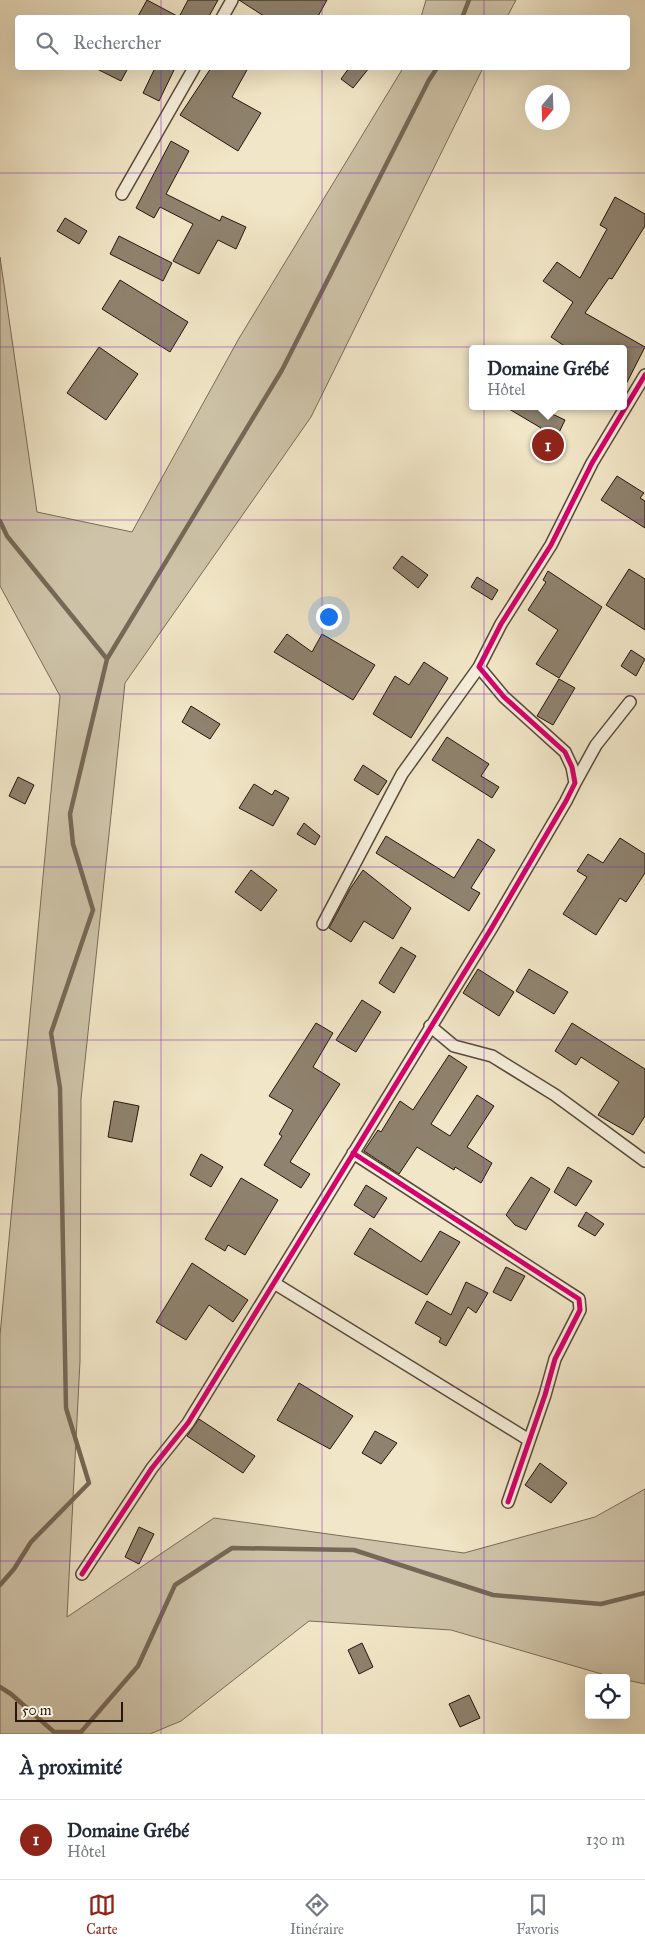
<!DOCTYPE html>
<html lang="fr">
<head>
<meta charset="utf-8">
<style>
	body { margin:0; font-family:"IM FELL Great Primer",serif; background:#f6f6f7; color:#1f2937 }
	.controls { position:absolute; right:15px; bottom:15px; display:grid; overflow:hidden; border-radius:5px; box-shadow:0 5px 20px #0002 }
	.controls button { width:45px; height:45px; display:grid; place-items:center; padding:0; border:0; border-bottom:1px solid #e0e1e3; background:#fff; color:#1f2937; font:25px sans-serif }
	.compass { position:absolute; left:525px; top:85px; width:45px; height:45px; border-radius:50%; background:#fff; box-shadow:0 5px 20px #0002; rotate:199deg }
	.scale { position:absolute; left:15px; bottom:12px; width:108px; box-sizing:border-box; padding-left:5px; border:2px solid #25160e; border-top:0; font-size:14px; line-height:18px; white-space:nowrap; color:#25160e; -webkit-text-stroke:4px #f6efdb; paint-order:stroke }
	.you { position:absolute; left:328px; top:616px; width:18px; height:18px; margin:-12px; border:4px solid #fff; border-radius:50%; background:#1a73e8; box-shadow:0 0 0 8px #1a73e833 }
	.badge { display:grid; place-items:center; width:32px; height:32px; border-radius:50%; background:#8f2418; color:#fff; font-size:16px; font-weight:700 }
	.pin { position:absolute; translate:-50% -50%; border:2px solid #fff; box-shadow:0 1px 5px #0006 }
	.popup { position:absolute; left:469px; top:345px; width:158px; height:65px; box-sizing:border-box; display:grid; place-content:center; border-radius:5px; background:#fff; filter:drop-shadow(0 1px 4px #0005); font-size:16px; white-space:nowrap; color:#747a83 }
	.popup b { font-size:19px; color:#1f2937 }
	.popup::after { content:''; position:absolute; left:50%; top:100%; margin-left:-10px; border:10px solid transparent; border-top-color:#fff }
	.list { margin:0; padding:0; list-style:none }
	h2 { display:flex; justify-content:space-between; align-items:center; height:65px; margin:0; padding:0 20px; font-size:21px }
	h2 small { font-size:16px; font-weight:400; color:#747a83 }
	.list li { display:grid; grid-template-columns:32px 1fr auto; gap:15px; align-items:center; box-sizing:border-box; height:80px; padding:0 20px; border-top:1px solid #e0e1e3 }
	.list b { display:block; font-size:19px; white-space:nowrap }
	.list p { margin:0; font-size:16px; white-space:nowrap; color:#747a83 }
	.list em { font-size:16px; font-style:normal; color:#747a83 }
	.icon { flex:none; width:28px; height:28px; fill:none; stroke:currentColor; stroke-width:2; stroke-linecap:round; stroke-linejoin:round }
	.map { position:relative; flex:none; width:645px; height:1734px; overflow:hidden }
	.search { position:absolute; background:#fff; box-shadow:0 5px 20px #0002; left:15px; right:15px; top:15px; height:55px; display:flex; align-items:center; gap:12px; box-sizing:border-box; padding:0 18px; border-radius:5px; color:#747a83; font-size:19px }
	.sheet { height:145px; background:#fff }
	nav { display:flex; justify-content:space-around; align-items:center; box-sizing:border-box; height:70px; border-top:1px solid #e0e1e3; background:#fff; font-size:14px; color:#747a83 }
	nav a { display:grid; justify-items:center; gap:2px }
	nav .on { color:#8f2418 }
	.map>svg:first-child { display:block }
</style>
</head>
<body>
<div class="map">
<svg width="645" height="1734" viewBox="0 0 645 1734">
	<rect width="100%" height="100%" fill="#f1e6c7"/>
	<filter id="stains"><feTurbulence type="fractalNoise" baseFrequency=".004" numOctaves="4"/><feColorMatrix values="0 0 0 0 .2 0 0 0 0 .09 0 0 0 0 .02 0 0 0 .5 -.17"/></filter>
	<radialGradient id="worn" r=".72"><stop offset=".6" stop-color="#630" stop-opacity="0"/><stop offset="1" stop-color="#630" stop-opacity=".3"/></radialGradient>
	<!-- green -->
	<path fill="#cec3a8" stroke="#7a6c5b" d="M 426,0 L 516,0 L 507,17 L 421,17 Z
		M 403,68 L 483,68 L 311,417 L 125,683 L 81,1099 L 80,1361 L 67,1617 L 214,1518 L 464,1553 L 595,1517 L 645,1489 L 645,1684 L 626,1680 L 626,1678 L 605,1675 L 451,1630 L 309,1621 L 181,1721 L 150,1734 L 0,1734 L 0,1335 L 60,696 L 0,586 L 0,257 L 37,512 L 132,532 L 238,340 Z"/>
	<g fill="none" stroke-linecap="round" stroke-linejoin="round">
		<!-- stream -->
		<path stroke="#766857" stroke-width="4.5" d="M 462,18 L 469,0
			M 0,521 L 7,536 L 107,659
			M 0,1585 L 14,1569 L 31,1542 L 89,1483 L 66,1408 L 60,1088 L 51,1033 L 93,910 L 73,844 L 70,814 L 107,659 L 282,370 L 429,80 L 437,68
			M 0,1687 L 11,1694 L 54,1732 L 81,1732 L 138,1666 L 175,1585 L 232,1548 L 354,1550 L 493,1595 L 601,1604 L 645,1593"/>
	</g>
	<!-- building -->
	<path fill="#8f826e" stroke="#25160e" d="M 147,0 L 179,17 L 188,0 L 218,0 L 208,18 L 137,18 Z
		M 239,0 L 327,0 L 317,18 L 267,18 Z
		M 95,68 L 128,68 L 121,81 Z
		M 155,68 L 175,68 L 159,101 L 143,93 Z
		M 211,68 L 248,68 L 232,97 L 261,113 L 238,151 L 180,115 Z
		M 349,68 L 369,68 L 353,88 L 341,79 Z
		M 171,141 L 189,151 L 166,194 L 220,221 L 222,216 L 246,227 L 236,249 L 218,240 L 199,274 L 173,261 L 193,224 L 160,207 L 154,218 L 136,208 Z
		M 615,197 L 645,214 L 645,226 L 612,279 L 609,278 L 585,313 L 645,347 L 623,390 L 623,349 L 569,349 L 551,337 L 573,302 L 543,281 L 557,262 L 580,278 L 607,229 L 600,225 Z
		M 65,218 L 87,231 L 79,244 L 57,231 Z
		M 119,236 L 172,263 L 163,281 L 110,254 Z
		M 120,280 L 188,322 L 170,352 L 102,309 Z
		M 99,347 L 138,374 L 106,420 L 67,393 Z
		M 504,406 L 535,406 L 565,420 L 554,443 L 538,435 L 541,428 Z
		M 617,476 L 644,493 L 640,498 L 645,501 L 645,528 L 601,500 Z
		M 402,556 L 428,575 L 418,588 L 393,568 Z
		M 629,569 L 645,579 L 645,630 L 606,605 Z
		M 548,571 L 602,607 L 559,678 L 536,664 L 558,630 L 528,610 L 546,582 L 543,580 Z
		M 477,577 L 498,590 L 492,600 L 471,587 Z
		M 287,634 L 312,652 L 322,634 L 375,665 L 353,700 L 274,652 Z
		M 631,650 L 645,659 L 636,676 L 621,666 Z
		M 424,662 L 448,678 L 411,738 L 373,714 L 395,676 L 409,685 Z
		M 559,679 L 575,688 L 553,725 L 537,716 Z
		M 191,706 L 220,724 L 210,739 L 182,722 Z
		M 447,737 L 489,764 L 481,776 L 499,787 L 492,798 L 432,760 Z
		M 363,765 L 387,781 L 378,795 L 354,780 Z
		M 18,777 L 34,785 L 25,804 L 9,796 Z
		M 254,784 L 272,795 L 275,790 L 289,798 L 273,826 L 239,808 Z
		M 304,823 L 320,836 L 315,845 L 297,834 Z
		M 386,836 L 454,878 L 478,839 L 495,850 L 471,888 L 480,893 L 469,911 L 376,853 Z
		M 620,838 L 645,854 L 645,873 L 626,902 L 620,898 L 596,935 L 563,914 L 587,877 L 577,871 L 588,854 L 603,863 Z
		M 251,870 L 277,890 L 261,911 L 235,892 Z
		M 363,870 L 411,908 L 393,939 L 364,921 L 351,942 L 329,928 L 350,889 Z
		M 401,947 L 416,956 L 394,993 L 379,983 Z
		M 478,969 L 514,992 L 499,1016 L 463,993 Z
		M 529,969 L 568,992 L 554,1014 L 516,991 Z
		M 362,1000 L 381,1012 L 356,1052 L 336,1040 Z
		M 316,1023 L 333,1033 L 313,1067 L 340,1084 L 290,1162 L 310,1174 L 301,1188 L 264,1165 L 282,1136 L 279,1134 L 293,1110 L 269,1096 Z
		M 572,1023 L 645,1069 L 645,1116 L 633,1135 L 598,1115 L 619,1082 L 581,1057 L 576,1065 L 555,1051 Z
		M 449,1055 L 467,1067 L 431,1124 L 450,1136 L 477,1095 L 494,1106 L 467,1147 L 492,1163 L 481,1183 L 455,1167 L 454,1170 L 417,1147 L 399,1174 L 364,1151 L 378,1130 L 381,1132 L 400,1101 L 413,1110 Z
		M 114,1101 L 139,1106 L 132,1142 L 108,1137 Z
		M 201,1154 L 223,1167 L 211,1187 L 190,1175 Z
		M 568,1167 L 592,1181 L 576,1206 L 554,1192 Z
		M 531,1177 L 550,1189 L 526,1230 L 515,1225 L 506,1215 Z
		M 241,1178 L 278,1200 L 245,1255 L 228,1245 L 225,1251 L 205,1239 Z
		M 366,1185 L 387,1198 L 374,1218 L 354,1205 Z
		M 586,1212 L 604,1224 L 595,1236 L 578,1226 Z
		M 370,1228 L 421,1262 L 440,1231 L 460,1242 L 427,1295 L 354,1254 Z
		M 192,1263 L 248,1300 L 233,1322 L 209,1305 L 186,1340 L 156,1322 Z
		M 506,1267 L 525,1276 L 511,1301 L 493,1292 Z
		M 466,1282 L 488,1293 L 476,1313 L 468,1307 L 446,1346 L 439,1342 L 441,1338 L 415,1323 L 427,1301 L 451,1315 Z
		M 299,1383 L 353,1416 L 330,1449 L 277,1420 Z
		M 199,1419 L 255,1456 L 243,1473 L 187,1436 Z
		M 375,1431 L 397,1443 L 381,1464 L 362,1453 Z
		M 540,1463 L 567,1483 L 551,1503 L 525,1485 Z
		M 139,1527 L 154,1534 L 139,1564 L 125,1557 Z
		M 362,1643 L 373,1667 L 359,1674 L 348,1650 Z
		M 469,1695 L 480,1718 L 460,1727 L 449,1704 Z"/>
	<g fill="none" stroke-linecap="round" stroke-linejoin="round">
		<defs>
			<path id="street" d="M 222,18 L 232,0
				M 122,194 L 194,68
				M 575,783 L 596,745 L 630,702
				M 323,924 L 402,774 L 479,667
				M 430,1026 L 454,1046 L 492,1056 L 555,1095 L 645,1161
				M 353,1153 L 579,1299 L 580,1310 L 555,1359 L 545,1395 L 508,1502
				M 274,1283 L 529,1440
				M 82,1574 L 152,1468 L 188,1423 L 491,929 L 566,801 L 575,783 L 572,767 L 565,752 L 504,697 L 479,667 L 501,624 L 551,545 L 592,463 L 645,375"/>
		</defs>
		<!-- street casing -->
		<use href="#street" stroke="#584a3c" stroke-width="14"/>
		<!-- street -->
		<use href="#street" stroke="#f6efdb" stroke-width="11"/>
		<defs>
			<path id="cycleway" d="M 353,1153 L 579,1299 L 580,1310 L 555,1359 L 545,1395 L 508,1502
				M 82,1574 L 152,1468 L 188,1423 L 491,929 L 566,801 L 575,783 L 572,767 L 565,752 L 504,697 L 479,667 L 501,624 L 551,545 L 592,463 L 645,375"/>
		</defs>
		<!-- cycleway casing -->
		<use href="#cycleway" stroke="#f6efdb" stroke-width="8"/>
		<!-- cycleway -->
		<use href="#cycleway" stroke="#d6006c" stroke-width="5"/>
	</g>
	<!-- grid -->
	<path fill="none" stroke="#7b2cbf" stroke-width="1" stroke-opacity="0.55" d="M 161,0 L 161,18M 322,0 L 322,18M 484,0 L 484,18M 161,68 L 161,1734M 322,68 L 322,1734M 484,68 L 484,1734M 0,173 L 645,173M 0,347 L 645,347M 0,520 L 645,520M 0,694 L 645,694M 0,867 L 645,867M 0,1040 L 645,1040M 0,1214 L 645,1214M 0,1387 L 645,1387M 0,1561 L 645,1561"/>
	<rect width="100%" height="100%" filter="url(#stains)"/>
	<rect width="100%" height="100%" fill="url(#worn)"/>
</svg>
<div class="controls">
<button><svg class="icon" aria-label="locate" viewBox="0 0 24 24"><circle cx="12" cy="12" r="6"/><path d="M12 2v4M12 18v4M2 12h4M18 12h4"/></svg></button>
</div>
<svg class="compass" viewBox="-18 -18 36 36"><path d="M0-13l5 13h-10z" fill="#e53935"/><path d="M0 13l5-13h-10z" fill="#747a83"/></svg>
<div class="scale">50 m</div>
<div class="you"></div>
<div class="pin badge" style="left:548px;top:445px">1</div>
<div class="popup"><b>Domaine Grébé</b>Hôtel</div>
<div class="search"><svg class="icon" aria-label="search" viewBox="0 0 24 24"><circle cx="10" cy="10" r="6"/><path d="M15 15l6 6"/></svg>Rechercher</div>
</div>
<section class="sheet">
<h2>À proximité<small></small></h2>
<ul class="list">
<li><span class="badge">1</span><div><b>Domaine Grébé</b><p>Hôtel</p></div><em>130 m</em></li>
</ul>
</section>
<nav>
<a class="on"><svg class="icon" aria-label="map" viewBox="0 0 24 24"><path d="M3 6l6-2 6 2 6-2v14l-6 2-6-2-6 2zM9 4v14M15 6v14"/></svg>Carte</a>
<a><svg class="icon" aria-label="directions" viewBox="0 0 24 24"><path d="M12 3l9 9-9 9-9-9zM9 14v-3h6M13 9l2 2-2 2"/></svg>Itinéraire</a>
<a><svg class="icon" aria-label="saved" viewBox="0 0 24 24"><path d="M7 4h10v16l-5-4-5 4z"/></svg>Favoris</a>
</nav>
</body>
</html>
